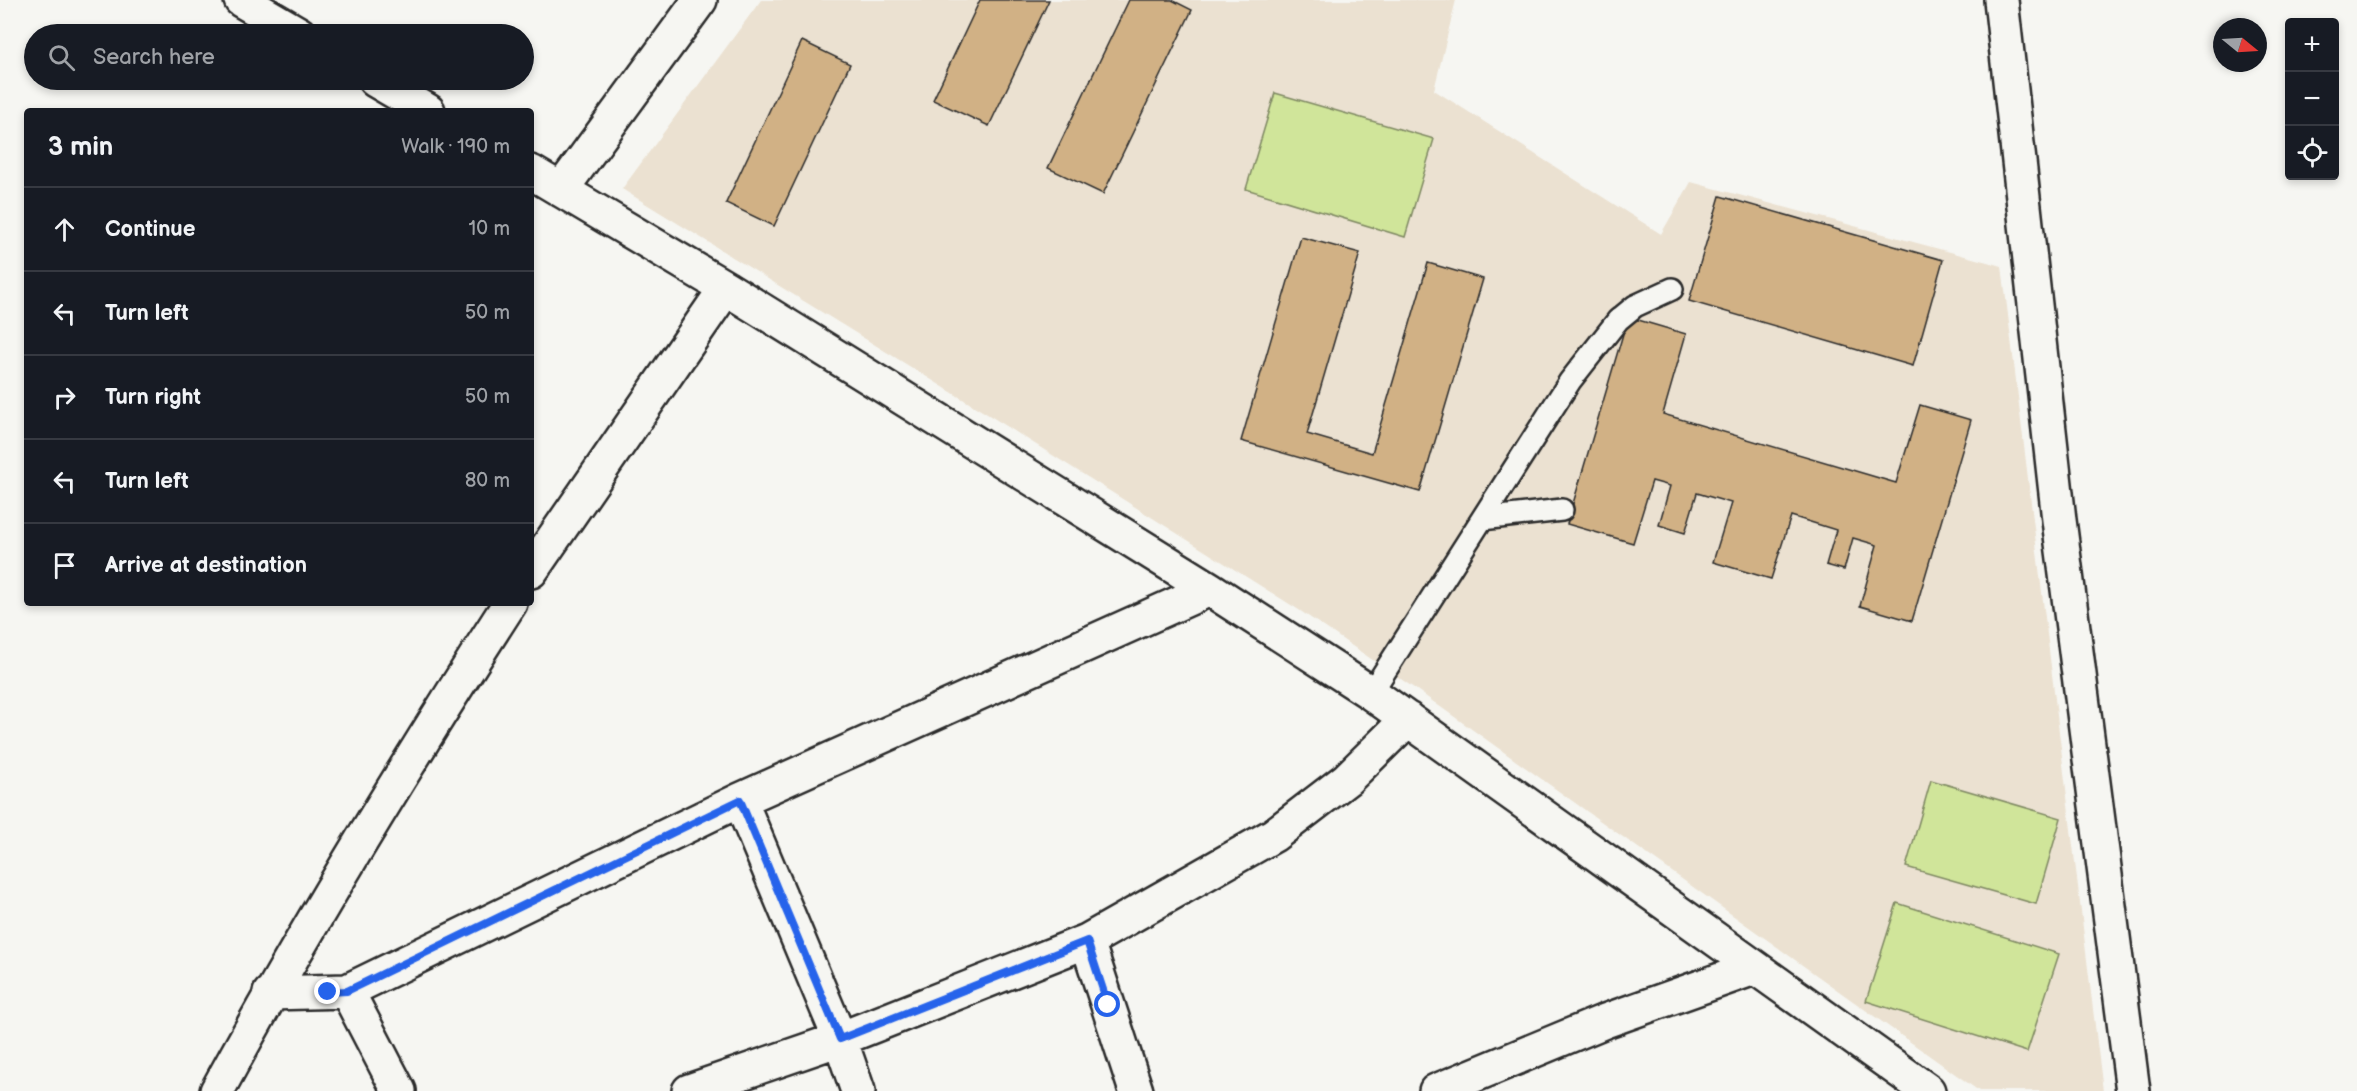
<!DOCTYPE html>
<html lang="en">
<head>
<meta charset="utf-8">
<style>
	body { margin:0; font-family:"Balsamiq Sans",sans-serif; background:#20242c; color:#f1f3f6 }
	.controls { position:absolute; right:18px; top:18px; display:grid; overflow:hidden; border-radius:6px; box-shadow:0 3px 9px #0003 }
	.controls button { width:54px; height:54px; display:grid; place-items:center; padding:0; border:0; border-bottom:2px solid #363941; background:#171b24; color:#f1f3f6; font:30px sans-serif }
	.compass { position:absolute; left:2213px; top:18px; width:54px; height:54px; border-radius:50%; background:#171b24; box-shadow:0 3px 9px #0003; rotate:108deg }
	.stop { position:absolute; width:18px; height:18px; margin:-14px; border:4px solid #2563eb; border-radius:50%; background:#fff }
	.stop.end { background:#2563eb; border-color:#fff; box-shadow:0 2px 6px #0008 }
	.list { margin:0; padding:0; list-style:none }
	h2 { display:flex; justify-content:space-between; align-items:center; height:78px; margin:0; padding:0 24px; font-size:26px }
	h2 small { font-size:20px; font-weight:400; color:#9ea1a6 }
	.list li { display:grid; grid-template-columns:39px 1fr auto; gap:18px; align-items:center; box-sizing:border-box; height:84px; padding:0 24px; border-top:2px solid #363941 }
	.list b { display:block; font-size:22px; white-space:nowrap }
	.list em { font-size:20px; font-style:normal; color:#9ea1a6 }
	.icon { flex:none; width:33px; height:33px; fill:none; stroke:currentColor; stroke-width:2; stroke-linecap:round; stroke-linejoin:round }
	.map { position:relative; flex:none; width:2357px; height:1091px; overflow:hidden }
	.search { position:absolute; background:#171b24; box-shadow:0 3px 9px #0003; left:24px; top:24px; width:510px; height:66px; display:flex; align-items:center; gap:15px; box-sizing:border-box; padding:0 21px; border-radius:33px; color:#9ea1a6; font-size:22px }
	.panel { position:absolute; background:#171b24; box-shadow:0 3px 9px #0003; left:24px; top:108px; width:510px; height:498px; border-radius:6px }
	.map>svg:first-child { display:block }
</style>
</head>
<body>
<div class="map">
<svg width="2357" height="1091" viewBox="0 0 2357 1091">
	<rect width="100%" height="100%" fill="#f6f6f2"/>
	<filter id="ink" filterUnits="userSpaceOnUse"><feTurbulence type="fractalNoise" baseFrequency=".0167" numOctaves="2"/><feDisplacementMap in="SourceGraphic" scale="12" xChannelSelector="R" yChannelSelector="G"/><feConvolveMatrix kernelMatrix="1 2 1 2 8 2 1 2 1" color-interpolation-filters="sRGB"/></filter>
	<g filter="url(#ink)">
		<!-- built -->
		<path fill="#ebe1d1" d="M 761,0 L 1456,0 L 1434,90 L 1661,234 L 1691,182 L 2002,266 L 2103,1091 L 1979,1091 L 1414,688 L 1299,610 L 1000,422 L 622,189 Z"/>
		<!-- green -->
		<path fill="#d0e59a" stroke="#7e8862" stroke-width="1.5" d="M 1275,93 L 1434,139 L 1405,237 L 1246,189 Z
			M 1931,780 L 2061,818 L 2036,904 L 1906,867 Z
			M 1897,903 L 2059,954 L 2027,1052 L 1866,1001 Z"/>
		<!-- building -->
		<path fill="#d1b185" stroke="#2b2b2b" stroke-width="1.5" d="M 980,0 L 1049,0 L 989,126 L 933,100 Z
			M 1129,0 L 1172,0 L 1192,10 L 1103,194 L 1048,168 Z
			M 802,41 L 850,64 L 774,226 L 726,203 Z
			M 1720,196 L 1943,260 L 1913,366 L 1689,301 Z
			M 1301,237 L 1360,253 L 1307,434 L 1372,453 L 1428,263 L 1483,279 L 1420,492 L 1241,441 Z
			M 1628,317 L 1686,334 L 1663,414 L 1896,483 L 1920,405 L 1971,420 L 1912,621 L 1860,606 L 1877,545 L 1853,538 L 1844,570 L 1826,565 L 1836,530 L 1791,516 L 1771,579 L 1713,562 L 1731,503 L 1697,493 L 1685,533 L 1659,525 L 1670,486 L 1652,481 L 1633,543 L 1567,524 Z"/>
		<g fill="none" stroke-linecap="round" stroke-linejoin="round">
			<defs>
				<path id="service" d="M 1482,519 L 1562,510
					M 1371,693 L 1570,381 L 1618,320 L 1635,306 L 1672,289"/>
				<path id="minor" d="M 241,0 L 299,34
					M 2001,0 L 2059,520 L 2133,1091
					M 375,80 L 428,111
					M 531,172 L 726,288 L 1210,589 L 1371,693 L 1928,1091
					M 561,190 L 700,0
					M 531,571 L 726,288
					M 740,800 L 840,1039 L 858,1091
					M 1087,941 L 1136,1091
					M 347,991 L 399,1091
					M 270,993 L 347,991 L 740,800 L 1210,589
					M 217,1091 C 308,924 407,763 510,603
					M 689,1091 L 840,1039 L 1087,941 L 1274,835 L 1347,779 L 1408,719
					M 1436,1091 L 1605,1021 L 1754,968"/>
			</defs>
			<!-- service casing -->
			<use href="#service" stroke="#2b2b2b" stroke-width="26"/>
			<!-- minor casing -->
			<use href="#minor" stroke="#2b2b2b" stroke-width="38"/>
			<!-- service -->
			<use href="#service" stroke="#f6f6f2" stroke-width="21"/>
			<!-- minor -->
			<use href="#minor" stroke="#f6f6f2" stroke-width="33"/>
		</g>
	</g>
	<g fill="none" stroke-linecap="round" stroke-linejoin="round" filter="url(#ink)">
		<!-- route -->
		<path stroke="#2563eb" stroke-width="8" d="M 328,992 L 347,991 L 740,800 L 840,1039 L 1087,941 L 1108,1005"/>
	</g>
</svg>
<div class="controls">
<button>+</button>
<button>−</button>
<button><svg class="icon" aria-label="locate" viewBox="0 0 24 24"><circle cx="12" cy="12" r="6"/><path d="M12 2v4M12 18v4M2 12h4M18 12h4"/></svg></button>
</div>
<svg class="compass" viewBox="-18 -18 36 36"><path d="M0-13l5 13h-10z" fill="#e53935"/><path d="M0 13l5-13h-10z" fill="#9ea1a6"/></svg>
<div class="stop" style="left:1108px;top:1005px"></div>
<div class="stop end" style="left:328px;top:992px"></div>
<div class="search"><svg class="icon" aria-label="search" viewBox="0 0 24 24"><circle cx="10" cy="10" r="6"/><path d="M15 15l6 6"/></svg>Search here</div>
<section class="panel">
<h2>3 min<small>Walk · 190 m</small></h2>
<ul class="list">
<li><svg class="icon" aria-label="ahead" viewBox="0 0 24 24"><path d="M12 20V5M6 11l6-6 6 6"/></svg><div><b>Continue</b></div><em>10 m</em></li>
<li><svg class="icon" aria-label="left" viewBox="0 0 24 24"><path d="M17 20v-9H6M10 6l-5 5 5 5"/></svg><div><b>Turn left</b></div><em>50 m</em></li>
<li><svg class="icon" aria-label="right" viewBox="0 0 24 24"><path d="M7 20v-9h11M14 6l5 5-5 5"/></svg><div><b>Turn right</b></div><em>50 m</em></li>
<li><svg class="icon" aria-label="left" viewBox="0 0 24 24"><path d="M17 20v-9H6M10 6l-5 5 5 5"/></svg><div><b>Turn left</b></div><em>80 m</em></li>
<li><svg class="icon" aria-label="arrive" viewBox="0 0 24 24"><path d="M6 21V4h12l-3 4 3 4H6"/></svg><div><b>Arrive at destination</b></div></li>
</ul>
</section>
</div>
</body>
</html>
